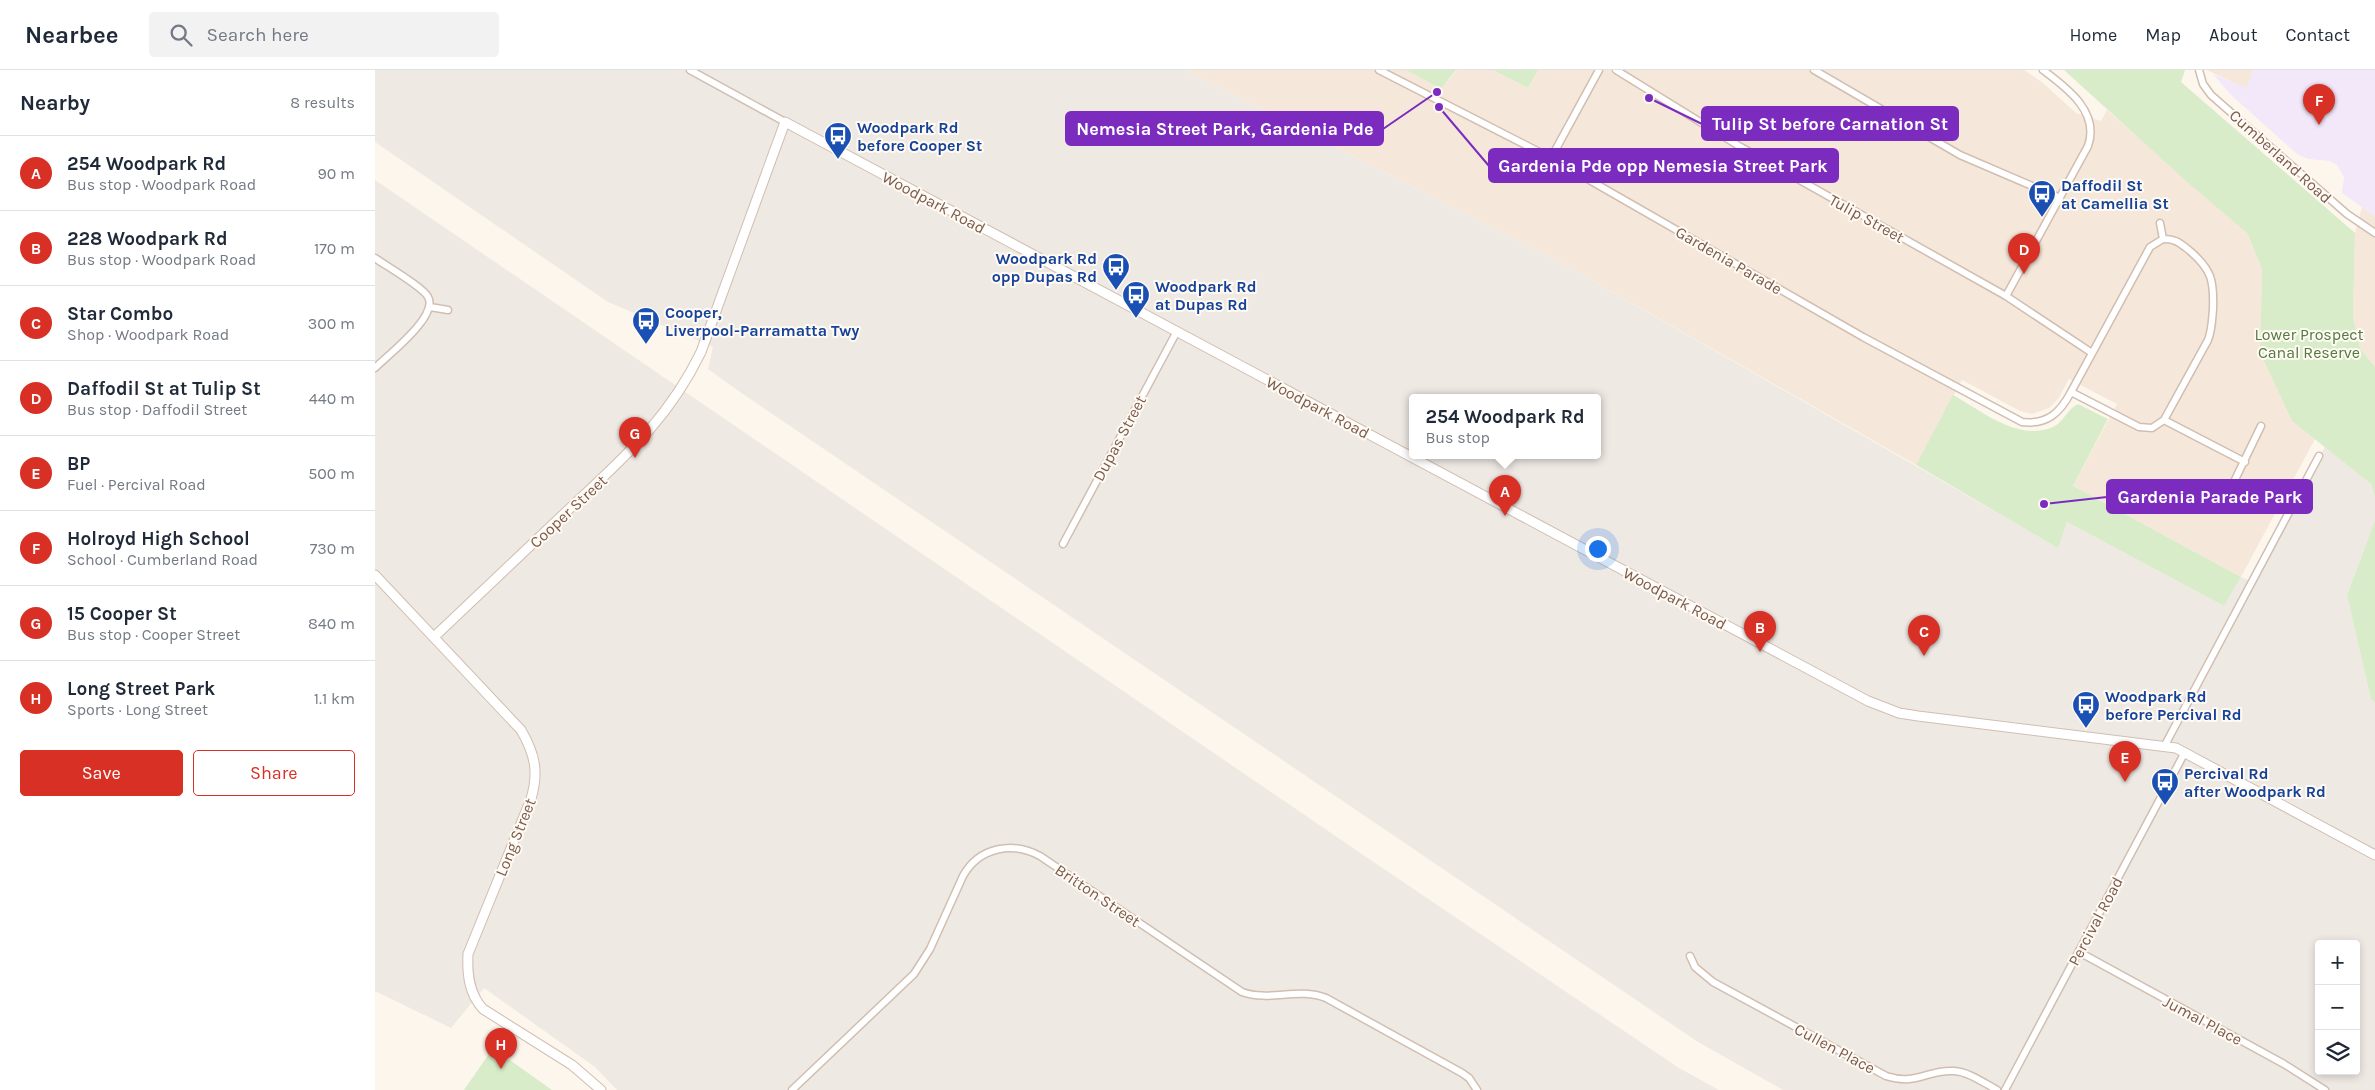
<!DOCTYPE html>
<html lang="en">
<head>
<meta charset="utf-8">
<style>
	body { margin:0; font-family:Karla,sans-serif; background:#f2f2f3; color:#1f2937 }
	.controls { position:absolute; right:15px; bottom:15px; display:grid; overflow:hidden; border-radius:5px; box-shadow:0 2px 8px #0003 }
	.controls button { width:45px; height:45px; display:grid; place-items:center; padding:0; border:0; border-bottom:1px solid #e0e1e3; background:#fff; color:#1f2937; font:25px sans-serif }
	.you { position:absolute; left:1222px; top:478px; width:18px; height:18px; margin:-12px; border:4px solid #fff; border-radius:50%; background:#1a73e8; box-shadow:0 0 0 8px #1a73e833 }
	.badge { display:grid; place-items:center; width:32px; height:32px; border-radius:50%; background:#d93025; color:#fff; font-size:16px; font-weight:700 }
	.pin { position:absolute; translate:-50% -41px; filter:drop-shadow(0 1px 2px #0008) }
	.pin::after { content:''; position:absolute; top:26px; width:18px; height:15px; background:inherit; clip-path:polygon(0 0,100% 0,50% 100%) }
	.popup { position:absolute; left:1034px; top:324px; width:192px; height:65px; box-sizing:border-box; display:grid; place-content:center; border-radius:5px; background:#fff; filter:drop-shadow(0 1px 4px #0005); font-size:16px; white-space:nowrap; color:#747a83 }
	.popup b { font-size:19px; color:#1f2937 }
	.popup::after { content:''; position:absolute; left:50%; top:100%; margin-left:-10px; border:10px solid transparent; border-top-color:#fff }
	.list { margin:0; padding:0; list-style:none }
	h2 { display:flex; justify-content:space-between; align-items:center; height:65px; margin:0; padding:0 20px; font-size:21px }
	h2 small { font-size:16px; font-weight:400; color:#747a83 }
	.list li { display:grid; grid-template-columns:32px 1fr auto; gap:15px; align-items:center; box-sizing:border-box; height:75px; padding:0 20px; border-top:1px solid #e0e1e3 }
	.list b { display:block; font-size:19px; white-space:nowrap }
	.list p { margin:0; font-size:16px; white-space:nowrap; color:#747a83 }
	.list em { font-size:16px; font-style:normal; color:#747a83 }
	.actions { display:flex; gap:10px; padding:15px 20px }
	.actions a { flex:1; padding:11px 0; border:1px solid #d93025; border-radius:5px; text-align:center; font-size:18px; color:#d93025 }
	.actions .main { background:#d93025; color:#fff }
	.icon { flex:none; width:28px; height:28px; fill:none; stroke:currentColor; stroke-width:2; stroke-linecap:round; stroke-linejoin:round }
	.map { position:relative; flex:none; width:2000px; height:1020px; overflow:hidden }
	header { display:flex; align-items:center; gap:30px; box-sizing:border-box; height:70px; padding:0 25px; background:#fff; border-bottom:1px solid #e0e1e3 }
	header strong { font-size:24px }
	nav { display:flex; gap:28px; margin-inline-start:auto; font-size:18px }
	.search { width:350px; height:45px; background:#f2f2f3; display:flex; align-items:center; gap:12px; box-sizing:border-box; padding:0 18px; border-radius:5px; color:#747a83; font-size:19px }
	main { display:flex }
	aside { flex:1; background:#fff }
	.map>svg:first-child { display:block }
</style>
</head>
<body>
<header>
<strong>Nearbee</strong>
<div class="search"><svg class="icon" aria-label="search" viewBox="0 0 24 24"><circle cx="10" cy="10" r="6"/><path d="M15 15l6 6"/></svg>Search here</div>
<nav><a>Home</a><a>Map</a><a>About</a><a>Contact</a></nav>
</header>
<main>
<aside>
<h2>Nearby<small>8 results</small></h2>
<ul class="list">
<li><span class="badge">A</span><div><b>254 Woodpark Rd</b><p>Bus stop · Woodpark Road</p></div><em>90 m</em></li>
<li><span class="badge">B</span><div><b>228 Woodpark Rd</b><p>Bus stop · Woodpark Road</p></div><em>170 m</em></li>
<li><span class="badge">C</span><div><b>Star Combo</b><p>Shop · Woodpark Road</p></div><em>300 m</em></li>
<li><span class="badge">D</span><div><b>Daffodil St at Tulip St</b><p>Bus stop · Daffodil Street</p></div><em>440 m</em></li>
<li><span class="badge">E</span><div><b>BP</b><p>Fuel · Percival Road</p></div><em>500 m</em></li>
<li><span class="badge">F</span><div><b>Holroyd High School</b><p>School · Cumberland Road</p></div><em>730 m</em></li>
<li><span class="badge">G</span><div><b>15 Cooper St</b><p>Bus stop · Cooper Street</p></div><em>840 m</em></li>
<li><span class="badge">H</span><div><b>Long Street Park</b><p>Sports · Long Street</p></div><em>1.1 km</em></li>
</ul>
<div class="actions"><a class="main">Save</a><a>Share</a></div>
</aside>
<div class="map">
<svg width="2000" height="1020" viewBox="0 0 2000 1020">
	<rect width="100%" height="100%" fill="#fdf6ec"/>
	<!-- residential -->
	<path fill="#f5e8da" d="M 811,0 L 1031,0 L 1066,19 L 1082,0 L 1118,0 L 1153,18 L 1163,0 L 1649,0 L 1668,13 L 1701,43 L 1726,51 L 1732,40 L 1872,163 L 1887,199 L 1885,283 L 1917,351 L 1940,369 L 1866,507 L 1698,416 L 1742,334 L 1694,309 L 1683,329 L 1674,338 L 1657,344 L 1645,341 L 1587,310 L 1541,395 L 1192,196 Z
		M 1832,0 L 1878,0 L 1872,19 Z
		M 1987,137 L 2000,146 L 2000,297 L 1985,278 L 1978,247 L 1980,163 Z"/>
	<!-- industrial -->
	<path fill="#efe9e4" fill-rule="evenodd" d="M 0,0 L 811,0 L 1192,196 L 1682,477 L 1692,452 L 1849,536 L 1866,507 L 1876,511 L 1950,377 L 1996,414 L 2000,427 L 2000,450 L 1972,525 L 1996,628 L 2000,633 L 2000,1020 L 1408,1020 L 1323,972 L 365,322 L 333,299 L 338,277 L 233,232 L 0,72 ZM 1038,327 L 1222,327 L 1222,385 L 1038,385 ZM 1944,874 L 1981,874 L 1981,1001 L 1944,1001 Z
		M 0,110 L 997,791 L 1304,998 L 1344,1020 L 242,1020 L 220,997 L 109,918 L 76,958 L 0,921 Z"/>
	<!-- education -->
	<path fill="#f3e8fa" d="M 1878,0 L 2000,0 L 2000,146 L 1967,123 L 1969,107 L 1962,95 L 1955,91 L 1933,89 L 1922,84 L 1856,25 L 1838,4 L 1872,18 Z"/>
	<!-- green -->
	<path fill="#d8ecc9" d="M 1031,0 L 1081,0 L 1066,19 Z
		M 1118,0 L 1163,0 L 1153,18 Z
		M 1689,0 L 1810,0 L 1806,12 L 1980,163 L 1978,247 L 1985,278 L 2000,297 L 2000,427 L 1996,414 L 1917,351 L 1885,283 L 1887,199 L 1872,163 L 1811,111 Z
		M 1578,325 C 1607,341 1643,372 1678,357 C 1689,352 1692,339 1703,334 L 1733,349 L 1698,416 L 1866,507 L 1849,536 L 1692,452 L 1683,478 L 1541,395 Z
		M 2000,450 L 2000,633 L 1996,629 L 1972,525 Z
		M 118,978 L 177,1020 L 89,1020 Z"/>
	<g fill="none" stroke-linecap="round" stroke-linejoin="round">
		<defs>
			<path id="minor" d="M 315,0 L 410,52
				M 1004,0 L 1176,88 L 1488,267 L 1647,352 C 1672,355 1685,343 1696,322 L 1764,357 L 1777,358 L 1789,350 L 1833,270 C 1837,260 1837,250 1838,239 C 1839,211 1837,200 1815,181 C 1806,174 1800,168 1788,169 L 1775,177 L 1696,322
				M 1241,0 L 1364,76 L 1631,226 L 1717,283
				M 1439,0 L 1585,85 L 1685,128
				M 1824,0 L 1828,14 L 1836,25 L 1972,144 L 2000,163
				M 1176,88 L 1224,0
				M 1785,153 L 1788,169
				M 0,188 C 11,196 48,217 53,227 C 64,246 13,285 0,298
				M 1631,226 L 1713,76 C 1725,42 1692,18 1668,0
				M 55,237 L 73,240
				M 1789,350 L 1870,392
				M 1855,420 L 1886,356
				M 688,474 L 801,263
				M 1790,675 L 1944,386
				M 1704,882 L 1909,994 L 1950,1020
				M 1315,886 L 1320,897 L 1338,912 L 1511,1006 C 1543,1016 1552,999 1579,1001 C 1594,1002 1609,1013 1622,1020
				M 417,1020 L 539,904 L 555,879 L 588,806 C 604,777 638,771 665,786 L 867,922 C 895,932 923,917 951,928 L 1087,1003 L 1094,1008 L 1102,1020
				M 1630,1020 L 1810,682"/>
			<path id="tertiary" d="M 0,505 L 146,660 C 160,684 164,702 156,729 L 93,884 C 92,904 94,924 108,939 L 197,995 L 226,1020
				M 59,567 C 103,525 148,483 192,441 C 247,389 292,352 326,282 L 410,52 L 1493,631 L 1524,643 L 1543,646 L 1801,678 L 2000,785"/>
		</defs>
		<!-- minor casing -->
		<use href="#minor" stroke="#d1beb0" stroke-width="9"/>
		<!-- tertiary casing -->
		<use href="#tertiary" stroke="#d1beb0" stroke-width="11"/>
		<!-- minor -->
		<use href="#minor" stroke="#fff" stroke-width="6"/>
		<!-- tertiary -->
		<use href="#tertiary" stroke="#fff" stroke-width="9"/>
	</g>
	<!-- icons -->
	<defs>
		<symbol id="bus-pin" viewBox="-11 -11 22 30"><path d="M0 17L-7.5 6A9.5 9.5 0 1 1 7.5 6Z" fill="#1a4fb4" stroke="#fffaf3"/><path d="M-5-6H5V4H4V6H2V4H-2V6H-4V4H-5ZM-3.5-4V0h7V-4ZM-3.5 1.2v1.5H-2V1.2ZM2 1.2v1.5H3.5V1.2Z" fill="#fff"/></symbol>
	</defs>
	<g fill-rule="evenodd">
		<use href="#bus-pin" x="447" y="50" width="32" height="43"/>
		<use href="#bus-pin" x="1651" y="108" width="32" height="43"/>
		<use href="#bus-pin" x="725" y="181" width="32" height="43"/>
		<use href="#bus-pin" x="745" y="209" width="32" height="43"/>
		<use href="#bus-pin" x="255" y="235" width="32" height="43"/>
		<use href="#bus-pin" x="1695" y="619" width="32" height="43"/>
		<use href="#bus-pin" x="1774" y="696" width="32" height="43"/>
	</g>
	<g text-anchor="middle" stroke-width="4" stroke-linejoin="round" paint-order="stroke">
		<!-- transit labels -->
		<g font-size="16" font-weight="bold" fill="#164399" stroke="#fffaf3" text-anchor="start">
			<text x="482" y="63">Woodpark Rd<tspan x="482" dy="18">before Cooper St</tspan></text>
			<text x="1686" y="121">Daffodil St<tspan x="1686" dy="18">at Camellia St</tspan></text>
			<text x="722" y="194" text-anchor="end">Woodpark Rd<tspan x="722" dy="18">opp Dupas Rd</tspan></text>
			<text x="780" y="222">Woodpark Rd<tspan x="780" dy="18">at Dupas Rd</tspan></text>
			<text x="290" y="248">Cooper,<tspan x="290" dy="18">Liverpool-Parramatta Twy</tspan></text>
			<text x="1730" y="632">Woodpark Rd<tspan x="1730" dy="18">before Percival Rd</tspan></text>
			<text x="1809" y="709">Percival Rd<tspan x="1809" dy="18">after Woodpark Rd</tspan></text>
		</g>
		<!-- street labels -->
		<g font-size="16" fill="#7a5c4d" stroke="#fffaf3">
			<text transform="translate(1906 86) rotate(42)" y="6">Cumberland Road</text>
			<text transform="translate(559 132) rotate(28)" y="6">Woodpark Road</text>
			<text transform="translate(1492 148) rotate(29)" y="6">Tulip Street</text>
			<text transform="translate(1354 190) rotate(30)" y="6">Gardenia Parade</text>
			<text transform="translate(943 337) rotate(28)" y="6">Woodpark Road</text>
			<text transform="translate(744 368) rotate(-62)" y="6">Dupas Street</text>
			<text transform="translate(193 441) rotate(-43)" y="6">Cooper Street</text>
			<text transform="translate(1300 528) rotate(28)" y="6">Woodpark Road</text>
			<text transform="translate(140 767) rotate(-68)" y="6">Long Street</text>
			<text transform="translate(723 825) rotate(34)" y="6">Britton Street</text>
			<text transform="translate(1720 851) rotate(-62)" y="6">Percival Road</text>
			<text transform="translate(1828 950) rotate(28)" y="6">Jumal Place</text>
			<text transform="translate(1460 978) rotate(28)" y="6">Cullen Place</text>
		</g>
		<!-- park labels -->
		<g font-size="16" fill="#537a41" stroke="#fffaf3">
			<text x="1934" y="270">Lower Prospect<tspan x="1934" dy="18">Canal Reserve</tspan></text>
		</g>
	</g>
	<!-- callouts -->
	<path fill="none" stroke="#7b2cbf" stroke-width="2" d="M1274 28L1327 54M1062 22L1008 59M1064 37L1114 96M1669 434L1732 427"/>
	<g fill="#7b2cbf" stroke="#fffaf3" stroke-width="2">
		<circle cx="1274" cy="28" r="5"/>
		<circle cx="1062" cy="22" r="5"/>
		<circle cx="1064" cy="37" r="5"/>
		<circle cx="1669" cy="434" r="5"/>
	</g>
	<g fill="#7b2cbf" stroke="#7b2cbf" stroke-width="2">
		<rect x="1327" y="37" width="256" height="33" rx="5"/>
		<rect x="691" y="42" width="317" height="33" rx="5"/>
		<rect x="1114" y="79" width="349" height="33" rx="5"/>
		<rect x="1732" y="410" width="205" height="33" rx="5"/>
	</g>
	<g font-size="18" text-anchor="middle" font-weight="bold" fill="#fff">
		<text x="1455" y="60">Tulip St before Carnation St</text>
		<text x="850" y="65">Nemesia Street Park, Gardenia Pde</text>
		<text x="1288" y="102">Gardenia Pde opp Nemesia Street Park</text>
		<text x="1835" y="433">Gardenia Parade Park</text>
	</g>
</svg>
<div class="controls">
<button>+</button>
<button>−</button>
<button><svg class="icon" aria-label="layers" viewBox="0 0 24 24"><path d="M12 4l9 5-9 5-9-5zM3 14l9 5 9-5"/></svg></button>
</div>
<div class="you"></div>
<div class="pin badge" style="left:1130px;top:446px">A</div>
<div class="popup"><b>254 Woodpark Rd</b>Bus stop</div>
<div class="pin badge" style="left:1385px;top:582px">B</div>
<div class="pin badge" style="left:1549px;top:586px">C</div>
<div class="pin badge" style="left:1649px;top:204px">D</div>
<div class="pin badge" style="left:1750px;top:712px">E</div>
<div class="pin badge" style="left:1944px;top:55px">F</div>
<div class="pin badge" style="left:260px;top:388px">G</div>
<div class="pin badge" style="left:126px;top:999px">H</div>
</div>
</main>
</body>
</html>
